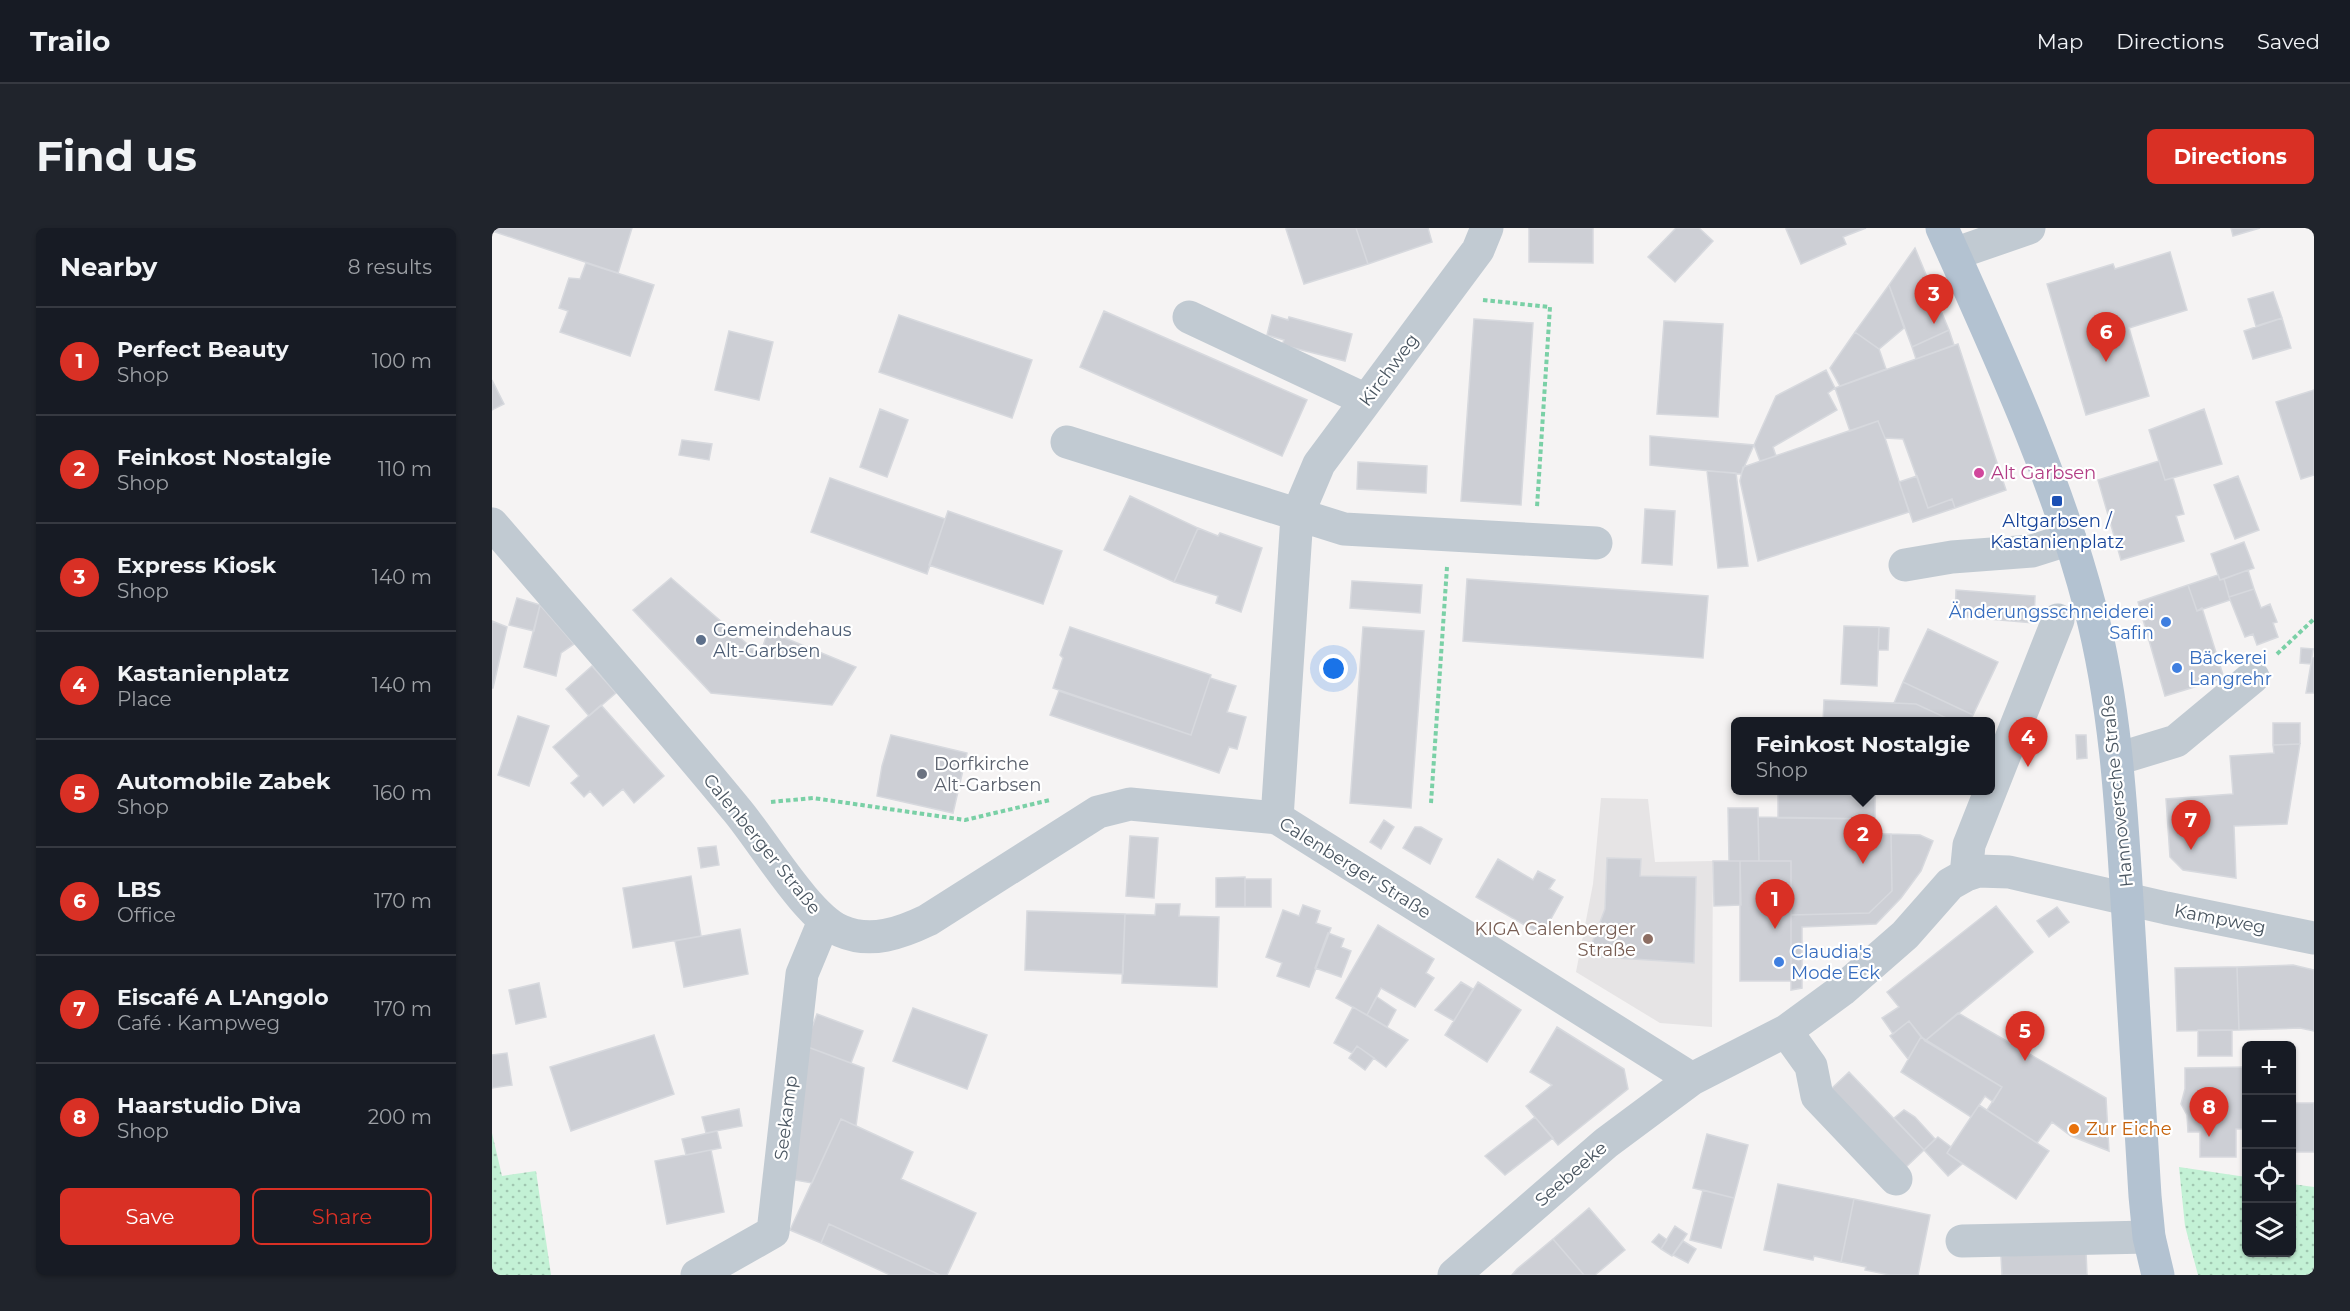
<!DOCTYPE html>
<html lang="en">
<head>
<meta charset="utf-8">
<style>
	body { margin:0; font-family:Montserrat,sans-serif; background:#20242c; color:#f1f3f6 }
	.controls { position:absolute; right:18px; bottom:18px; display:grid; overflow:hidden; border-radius:9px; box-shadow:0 2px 4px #0004 }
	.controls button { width:54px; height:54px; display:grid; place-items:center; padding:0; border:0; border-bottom:2px solid #363941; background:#171b24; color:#f1f3f6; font:30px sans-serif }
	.you { position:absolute; left:842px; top:441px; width:21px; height:21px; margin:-15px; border:4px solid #fff; border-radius:50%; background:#1a73e8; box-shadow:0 0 0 9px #1a73e833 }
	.badge { display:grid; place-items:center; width:39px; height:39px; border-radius:50%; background:#d93025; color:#fff; font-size:20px; font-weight:700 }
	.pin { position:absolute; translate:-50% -50px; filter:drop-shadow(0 2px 3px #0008) }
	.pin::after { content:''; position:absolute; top:32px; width:21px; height:18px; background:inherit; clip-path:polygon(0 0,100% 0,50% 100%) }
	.popup { position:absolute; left:1239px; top:489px; width:264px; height:78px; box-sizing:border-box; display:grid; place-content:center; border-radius:9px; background:#171b24; filter:drop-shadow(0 2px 4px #0005); font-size:20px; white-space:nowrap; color:#9ea1a6 }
	.popup b { font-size:22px; color:#f1f3f6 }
	.popup::after { content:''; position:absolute; left:50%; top:100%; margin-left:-12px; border:12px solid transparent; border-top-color:#171b24 }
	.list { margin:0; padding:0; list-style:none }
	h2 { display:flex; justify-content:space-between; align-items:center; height:78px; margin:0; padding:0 24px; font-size:26px }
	h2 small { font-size:20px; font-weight:400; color:#9ea1a6 }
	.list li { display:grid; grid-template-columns:39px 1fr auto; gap:18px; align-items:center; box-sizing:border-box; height:108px; padding:0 24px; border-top:2px solid #363941 }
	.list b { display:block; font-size:22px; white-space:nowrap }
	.list p { margin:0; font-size:20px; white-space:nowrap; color:#9ea1a6 }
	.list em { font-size:20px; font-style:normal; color:#9ea1a6 }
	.actions { display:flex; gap:12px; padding:18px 24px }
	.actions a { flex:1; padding:14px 0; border:2px solid #d93025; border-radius:9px; text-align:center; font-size:21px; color:#d93025 }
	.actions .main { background:#d93025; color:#fff }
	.icon { flex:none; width:33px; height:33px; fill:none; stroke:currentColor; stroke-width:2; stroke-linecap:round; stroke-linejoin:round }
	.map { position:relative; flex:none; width:1822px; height:1047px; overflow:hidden; border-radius:9px }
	header { display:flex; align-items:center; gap:36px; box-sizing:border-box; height:84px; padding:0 30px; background:#171b24; border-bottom:2px solid #363941 }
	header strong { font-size:28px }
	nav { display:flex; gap:33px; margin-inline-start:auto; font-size:21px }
	.intro { display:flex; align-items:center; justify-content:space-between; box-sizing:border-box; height:144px; padding:0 36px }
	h1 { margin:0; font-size:42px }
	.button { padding:15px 27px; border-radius:9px; background:#d93025; color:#fff; font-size:21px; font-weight:700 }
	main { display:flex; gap:36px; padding:0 36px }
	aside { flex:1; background:#171b24; border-radius:9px; box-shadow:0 2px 4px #0004 }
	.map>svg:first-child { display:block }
</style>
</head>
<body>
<header>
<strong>Trailo</strong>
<nav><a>Map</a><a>Directions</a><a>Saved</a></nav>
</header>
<div class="intro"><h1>Find us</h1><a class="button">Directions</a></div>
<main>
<aside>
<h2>Nearby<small>8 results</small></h2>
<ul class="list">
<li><span class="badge">1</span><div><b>Perfect Beauty</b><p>Shop</p></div><em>100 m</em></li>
<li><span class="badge">2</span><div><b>Feinkost Nostalgie</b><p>Shop</p></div><em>110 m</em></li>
<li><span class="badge">3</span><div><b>Express Kiosk</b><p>Shop</p></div><em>140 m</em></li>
<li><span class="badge">4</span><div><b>Kastanienplatz</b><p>Place</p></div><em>140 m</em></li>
<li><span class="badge">5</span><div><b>Automobile Zabek</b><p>Shop</p></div><em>160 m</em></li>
<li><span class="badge">6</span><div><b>LBS</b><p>Office</p></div><em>170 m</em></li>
<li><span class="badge">7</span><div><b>Eiscafé A L'Angolo</b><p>Café · Kampweg</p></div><em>170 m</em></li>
<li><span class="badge">8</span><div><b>Haarstudio Diva</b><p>Shop</p></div><em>200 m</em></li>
</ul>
<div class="actions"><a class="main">Save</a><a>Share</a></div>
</aside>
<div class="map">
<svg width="1822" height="1047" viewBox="0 0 1822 1047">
	<defs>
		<pattern id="grass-dots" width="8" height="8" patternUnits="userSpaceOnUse" patternTransform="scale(1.5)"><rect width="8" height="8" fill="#c3f1d5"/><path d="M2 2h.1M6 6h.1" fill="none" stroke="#a0c6b0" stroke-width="1.8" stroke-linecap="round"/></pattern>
	</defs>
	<rect width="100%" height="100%" fill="#f5f3f3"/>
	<!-- education -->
	<path fill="#e6e4e5" d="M 1109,570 L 1156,571 L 1163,634 L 1221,633 L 1220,799 L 1168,795 L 1084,744 L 1101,656 Z"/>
	<!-- grass -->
	<path fill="url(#grass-dots)" d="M 0,905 L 10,948 L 44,943 L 59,1047 L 0,1047 Z
		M 1687,939 L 1754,949 L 1754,1024 L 1800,1024 L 1800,956 L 1822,959 L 1822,1047 L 1706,1047 L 1693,998 Z"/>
	<!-- building -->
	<path fill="#cdcfd5" stroke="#d7d9de" stroke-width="1.5" d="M 0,0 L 140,0 L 126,45 L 0,3 Z
		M 799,0 L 864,0 L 876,36 L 812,56 L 794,1 Z
		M 864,0 L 936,0 L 940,14 L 876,36 Z
		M 1037,0 L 1101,0 L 1101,35 L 1037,34 Z
		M 1184,0 L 1207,0 L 1221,13 L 1183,54 L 1156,29 Z
		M 1298,0 L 1374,0 L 1351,9 L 1354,16 L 1309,36 L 1294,1 Z
		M 1739,0 L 1768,0 L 1741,8 Z
		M 1423,20 L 1457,102 L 1420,119 L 1397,57 Z
		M 1678,24 L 1695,82 L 1637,100 L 1657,168 L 1594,187 L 1555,56 L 1621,36 L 1623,41 Z
		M 94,35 L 162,57 L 138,128 L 68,104 L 76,83 L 67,80 L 77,50 L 88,51 Z
		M 1397,57 L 1412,100 L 1387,121 L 1363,104 Z
		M 1781,64 L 1790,90 L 1764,98 L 1756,71 Z
		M 612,83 L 815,172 L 790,228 L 588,139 Z
		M 407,87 L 540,132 L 520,190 L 387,144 Z
		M 780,87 L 796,92 L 797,89 L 860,106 L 853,133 L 790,117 L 792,112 L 775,107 Z
		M 1790,90 L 1799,120 L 1761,131 L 1752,103 Z
		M 982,91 L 1041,95 L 1029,277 L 969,273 Z
		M 1172,93 L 1231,96 L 1226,189 L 1165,186 Z
		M 1457,102 L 1462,117 L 1424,131 L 1420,119 Z
		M 237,103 L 281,114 L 267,172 L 223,162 Z
		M 1363,104 L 1387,121 L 1394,141 L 1348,158 L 1338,140 Z
		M 1466,116 L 1514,262 L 1463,280 L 1460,271 L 1436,280 L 1411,211 L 1393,210 L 1386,193 L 1358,203 L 1343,160 Z
		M 1334,142 L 1343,160 L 1336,165 L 1345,182 L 1281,219 L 1284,228 L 1268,233 L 1262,217 L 1284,168 Z
		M 0,152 L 12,176 L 0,182 Z
		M 1822,162 L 1822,247 L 1809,251 L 1784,174 Z
		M 388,181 L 416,192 L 395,249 L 368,239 Z
		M 1712,181 L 1730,236 L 1673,252 L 1657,202 Z
		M 1386,193 L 1393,210 L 1417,284 L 1266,333 L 1248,253 L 1251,239 Z
		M 1158,208 L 1262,217 L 1249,246 L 1158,237 Z
		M 190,212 L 220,216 L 217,232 L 187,227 Z
		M 1667,233 L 1673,252 L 1681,250 L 1686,266 L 1692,286 L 1684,288 L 1692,313 L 1629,332 L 1606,252 Z
		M 866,234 L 935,238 L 934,265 L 865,261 Z
		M 1215,243 L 1244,245 L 1256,338 L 1226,340 Z
		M 1425,248 L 1436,280 L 1460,271 L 1463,280 L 1421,294 L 1407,254 Z
		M 1746,248 L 1767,302 L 1743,311 L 1722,257 Z
		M 338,250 L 453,291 L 435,346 L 319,304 Z
		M 638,268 L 706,300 L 682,354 L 612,322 Z
		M 1153,281 L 1183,283 L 1180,337 L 1150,335 Z
		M 456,283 L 570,323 L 551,376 L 437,337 Z
		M 706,300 L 726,308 L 728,305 L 770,320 L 749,384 L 724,375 L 726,368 L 682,354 Z
		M 1752,314 L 1762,340 L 1728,352 L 1719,326 Z
		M 1756,342 L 1762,361 L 1737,369 L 1732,351 Z
		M 1726,347 L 1728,352 L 1732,351 L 1738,372 L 1705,383 L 1696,357 Z
		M 179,350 L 268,427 L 276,403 L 364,439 L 340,477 L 219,465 L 141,382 Z
		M 975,351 L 1216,368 L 1211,430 L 971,413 Z
		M 860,353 L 930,357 L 928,385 L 858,380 Z
		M 1696,357 L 1705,383 L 1710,380 L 1732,450 L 1673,468 L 1646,374 Z
		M 1762,361 L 1769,380 L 1778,376 L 1785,394 L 1781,395 L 1786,409 L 1765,417 L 1761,406 L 1753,409 L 1737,369 Z
		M 1464,362 L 1543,368 L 1542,395 L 1463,388 Z
		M 25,370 L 48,377 L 42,403 L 17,397 Z
		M 48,377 L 82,416 L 69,425 L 64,448 L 32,439 Z
		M 0,393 L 15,399 L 1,460 L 0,460 Z
		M 1352,398 L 1387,399 L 1385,458 L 1349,456 Z
		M 578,399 L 719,447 L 699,507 L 561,460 L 571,430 L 568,427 Z
		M 871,399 L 932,403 L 919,580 L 858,575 Z
		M 1387,399 L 1397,400 L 1396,422 L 1386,422 Z
		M 1436,401 L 1506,434 L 1481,487 L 1411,454 Z
		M 1809,420 L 1821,421 L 1819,436 L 1808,435 Z
		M 1820,430 L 1822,430 L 1822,465 L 1814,465 Z
		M 100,438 L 124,465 L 97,488 L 74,461 Z
		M 718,450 L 744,458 L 735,484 L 754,489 L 745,521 L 737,519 L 727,545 L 558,487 L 567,463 L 699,507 Z
		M 1411,454 L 1481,487 L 1478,494 L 1463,494 L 1424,476 L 1402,475 Z
		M 1332,472 L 1424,476 L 1463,494 L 1331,494 Z
		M 109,477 L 172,548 L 142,575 L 131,561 L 111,578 L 98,563 L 92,569 L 79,555 L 87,548 L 61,519 Z
		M 26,488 L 57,498 L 37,558 L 6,547 Z
		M 1781,495 L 1808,495 L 1808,516 L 1781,517 Z
		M 399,507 L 475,525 L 461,585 L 385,568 L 390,538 Z
		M 1584,507 L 1594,507 L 1595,530 L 1585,531 Z
		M 1808,516 L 1795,596 L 1742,598 L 1744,650 L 1691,642 L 1678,629 L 1674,571 L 1741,566 L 1738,528 L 1782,525 L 1781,517 Z
		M 1286,562 L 1383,562 L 1383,591 L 1286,590 Z
		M 1236,580 L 1266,580 L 1267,633 L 1237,633 Z
		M 1266,589 L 1383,591 L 1382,606 L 1399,606 L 1400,663 L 1377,685 L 1299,687 L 1299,633 L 1267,633 Z
		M 892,592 L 902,599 L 889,621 L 878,614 Z
		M 923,599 L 929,599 L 950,611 L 938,636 L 911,620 Z
		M 1399,606 L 1428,607 L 1441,613 L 1429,643 L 1409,670 L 1384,696 L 1310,699 L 1310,760 L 1299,762 L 1299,687 L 1377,685 L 1400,663 Z
		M 638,608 L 666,610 L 662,670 L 634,668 Z
		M 224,618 L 227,637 L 209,640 L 206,620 Z
		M 1115,630 L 1149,631 L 1148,648 L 1204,649 L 1202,735 L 1095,728 L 1113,681 Z
		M 1006,631 L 1041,652 L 1046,643 L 1063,652 L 1057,661 L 1071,669 L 1050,707 L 984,669 Z
		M 1221,633 L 1248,633 L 1249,677 L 1222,678 Z
		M 1248,633 L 1299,633 L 1299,753 L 1248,753 Z
		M 199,648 L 209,708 L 141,720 L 131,660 Z
		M 753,649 L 753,679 L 724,679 L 724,650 Z
		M 753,651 L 779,651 L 779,679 L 753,679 Z
		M 664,676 L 688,676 L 687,688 L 727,689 L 725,759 L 630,755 L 633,686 L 663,687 Z
		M 811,677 L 828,683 L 824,695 L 839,700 L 817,759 L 785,748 L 790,735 L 774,729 L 791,682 L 807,688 Z
		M 1504,678 L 1541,724 L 1433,813 L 1417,793 L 1401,806 L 1390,790 L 1407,779 L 1395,764 Z
		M 1565,679 L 1577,694 L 1557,709 L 1545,693 Z
		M 535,683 L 633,686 L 631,746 L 533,742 Z
		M 886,697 L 942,731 L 934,745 L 942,750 L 923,779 L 889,760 L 875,787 L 844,770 Z
		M 248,701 L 256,746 L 192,759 L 183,713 Z
		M 836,705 L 852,711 L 849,719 L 859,723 L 849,749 L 823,740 Z
		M 1801,737 L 1822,742 L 1822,803 L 1808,800 L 1747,802 L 1745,739 Z
		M 1736,739 L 1745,739 L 1747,802 L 1685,803 L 1683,740 Z
		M 969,754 L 981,761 L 962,793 L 943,782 Z
		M 986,754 L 1029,782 L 995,834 L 953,807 Z
		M 47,755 L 54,789 L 24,796 L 17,762 Z
		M 885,769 L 904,782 L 895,799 L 875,787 Z
		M 861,779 L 916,812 L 894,839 L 865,818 L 860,825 L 842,815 Z
		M 421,780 L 495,807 L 475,861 L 401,833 Z
		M 1466,785 L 1614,870 L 1617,923 L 1579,908 L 1560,894 L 1545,915 L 1495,882 L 1510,859 L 1433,813 Z
		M 325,786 L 371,803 L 359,835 L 313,818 Z
		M 1417,793 L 1429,809 L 1416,831 L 1398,808 Z
		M 1065,799 L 1132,841 L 1136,861 L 1066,917 L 1034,878 L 1060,857 L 1038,844 Z
		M 1706,802 L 1740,802 L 1740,828 L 1706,828 Z
		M 162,807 L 182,866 L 79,903 L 58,839 Z
		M 1429,809 L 1510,859 L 1501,874 L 1493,868 L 1479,889 L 1409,844 Z
		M 313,818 L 372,840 L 364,898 L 349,891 L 320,955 L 297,951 Z
		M 865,818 L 882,830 L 873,842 L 857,830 Z
		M 15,825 L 20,857 L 0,860 L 0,827 Z
		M 1754,839 L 1754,901 L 1744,901 L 1744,929 L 1708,929 L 1708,904 L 1696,904 L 1695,887 L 1689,876 L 1693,861 L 1693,840 Z
		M 1357,844 L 1432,922 L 1413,940 L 1338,862 Z
		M 1800,875 L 1822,875 L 1822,924 L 1800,924 Z
		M 1487,877 L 1557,923 L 1524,971 L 1455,925 Z
		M 247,881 L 250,898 L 214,905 L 210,889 Z
		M 1412,882 L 1423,889 L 1443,911 L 1432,922 L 1402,890 Z
		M 1043,889 L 1061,910 L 1013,947 L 993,928 Z
		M 349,891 L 421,924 L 409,951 L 484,985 L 455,1047 L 448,1047 L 337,996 L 329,1015 L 298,1002 Z
		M 225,903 L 229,920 L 194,927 L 190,911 Z
		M 1215,906 L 1256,917 L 1242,970 L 1201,960 Z
		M 1446,909 L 1459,919 L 1455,925 L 1470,936 L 1456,948 L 1432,922 Z
		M 219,922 L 232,984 L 175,996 L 163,933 Z
		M 1286,956 L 1362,971 L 1349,1034 L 1322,1028 L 1321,1032 L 1272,1022 Z
		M 1211,962 L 1242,970 L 1229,1020 L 1198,1012 Z
		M 1362,971 L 1438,987 L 1426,1047 L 1398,1047 L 1373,1042 L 1374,1039 L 1349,1034 Z
		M 1097,980 L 1133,1022 L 1103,1047 L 1092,1047 L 1061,1011 Z
		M 337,996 L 448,1047 L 398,1047 L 329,1015 Z
		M 1183,998 L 1195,1006 L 1180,1028 L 1169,1021 Z
		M 1167,1006 L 1175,1012 L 1169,1021 L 1160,1014 Z
		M 1061,1011 L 1092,1047 L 1020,1047 L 1025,1041 Z
		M 1191,1013 L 1204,1021 L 1196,1035 L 1181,1027 Z
		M 1594,1023 L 1595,1047 L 1510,1047 L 1509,1028 Z"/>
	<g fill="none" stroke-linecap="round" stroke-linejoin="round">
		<!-- path -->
		<path stroke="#7ad0a6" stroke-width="4" stroke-dasharray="4.5 3" stroke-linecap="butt" d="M 991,72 L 1058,79 L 1045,279
			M 1785,426 L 1822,391
			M 279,574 L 321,570 L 473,592 L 558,572
			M 939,575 L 955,339"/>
		<!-- minor -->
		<path stroke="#c1cad2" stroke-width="33" d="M 1462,26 L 1537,0
			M 697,89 L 874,172
			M 575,214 L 852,301 L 1104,315
			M 0,296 C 81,390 164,484 243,580 C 269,610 315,689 349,703 C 379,716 409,705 436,692 L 606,584 L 638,576 L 785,590 L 1200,851
			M 1413,337 L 1460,329 L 1540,323 L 1578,311
			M 1625,531 L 1684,513 L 1761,449
			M 785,590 L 805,288 L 827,236 L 986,22 L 995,0
			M 1474,647 L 1477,617 L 1566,392
			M 1294,803 L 1319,838 L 1325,868 L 1404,951
			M 1470,1013 L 1657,1009
			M 205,1047 L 281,1004 L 310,746 L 332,693
			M 962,1047 L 1114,915 L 1200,851 L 1294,803 L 1350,762 L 1413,707 L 1458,656 L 1474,647 L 1486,643 L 1517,644 L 1674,680 L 1822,710"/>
		<!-- major -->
		<path stroke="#b3c2d1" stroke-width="33" d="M 1450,0 C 1505,123 1564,248 1598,379 C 1623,475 1629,574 1635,672 C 1641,771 1647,869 1653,968 L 1657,1009 L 1666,1047"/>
	</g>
	<!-- markers -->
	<circle fill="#d1479c" stroke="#fff" stroke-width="2" cx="1487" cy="245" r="6"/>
	<rect fill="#1a4fb4" stroke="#fff" stroke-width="2" x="1559" y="267" width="12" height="12" rx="3"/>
	<g fill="#3f7fe0" stroke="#fff" stroke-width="2">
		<circle cx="1674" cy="394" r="6"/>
		<circle cx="1685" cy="440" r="6"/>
		<circle cx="1287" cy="734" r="6"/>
	</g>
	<circle fill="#5c6f8a" stroke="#fff" stroke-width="2" cx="209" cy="412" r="6"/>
	<circle fill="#6b7280" stroke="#fff" stroke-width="2" cx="430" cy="546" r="6"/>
	<circle fill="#8d6e63" stroke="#fff" stroke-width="2" cx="1156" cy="711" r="6"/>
	<circle fill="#e8710a" stroke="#fff" stroke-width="2" cx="1582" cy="901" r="6"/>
	<g text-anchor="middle" stroke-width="4.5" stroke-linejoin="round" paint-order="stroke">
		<!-- street labels -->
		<g font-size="18" fill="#4a5661" stroke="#fff">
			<text transform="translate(897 142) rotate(-53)" y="6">Kirchweg</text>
			<text transform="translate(1625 563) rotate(-96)" y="6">Hannoversche Straße</text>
			<text transform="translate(270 616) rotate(51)" y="6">Calenberger Straße</text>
			<text transform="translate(863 640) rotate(32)" y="6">Calenberger Straße</text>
			<text transform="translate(1728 691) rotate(11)" y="6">Kampweg</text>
			<text transform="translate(294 890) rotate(-83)" y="6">Seekamp</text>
			<text transform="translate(1079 946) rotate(-41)" y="6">Seebeeke</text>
		</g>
		<!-- hotel labels -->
		<g font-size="18" fill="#b23c85" stroke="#fff" text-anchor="start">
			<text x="1499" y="251">Alt Garbsen</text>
		</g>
		<!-- transit labels -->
		<g font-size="18" fill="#164399" stroke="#fff">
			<text x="1565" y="299">Altgarbsen /<tspan x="1565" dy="21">Kastanienplatz</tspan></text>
		</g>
		<!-- shop labels -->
		<g font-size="18" fill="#366cbe" stroke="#fff" text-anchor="start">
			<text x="1662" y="390" text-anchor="end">Änderungsschneiderei<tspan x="1662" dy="21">Safin</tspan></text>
			<text x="1697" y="436">Bäckerei<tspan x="1697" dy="21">Langrehr</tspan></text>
			<text x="1299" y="730">Claudia's<tspan x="1299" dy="21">Mode Eck</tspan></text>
		</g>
		<!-- service labels -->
		<g font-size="18" fill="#4e5e75" stroke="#fff" text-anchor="start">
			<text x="221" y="408">Gemeindehaus<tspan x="221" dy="21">Alt-Garbsen</tspan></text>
		</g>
		<!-- worship labels -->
		<g font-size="18" fill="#5b616d" stroke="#fff" text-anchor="start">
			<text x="442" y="542">Dorfkirche<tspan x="442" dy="21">Alt-Garbsen</tspan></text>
		</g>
		<!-- education labels -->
		<g font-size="18" fill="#785e54" stroke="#fff" text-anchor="end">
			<text x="1144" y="707">KIGA Calenberger<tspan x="1144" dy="21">Straße</tspan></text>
		</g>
		<!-- food labels -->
		<g font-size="18" fill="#c56008" stroke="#fff" text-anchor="start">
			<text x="1594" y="907">Zur Eiche</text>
		</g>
	</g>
</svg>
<div class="controls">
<button>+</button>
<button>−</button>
<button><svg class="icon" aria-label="locate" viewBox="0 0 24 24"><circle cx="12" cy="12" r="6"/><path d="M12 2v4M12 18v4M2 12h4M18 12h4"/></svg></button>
<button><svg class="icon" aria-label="layers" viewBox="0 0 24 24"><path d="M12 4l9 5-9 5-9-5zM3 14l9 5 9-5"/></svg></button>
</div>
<div class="you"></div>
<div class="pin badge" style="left:1283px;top:701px">1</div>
<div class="pin badge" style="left:1371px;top:636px">2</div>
<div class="popup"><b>Feinkost Nostalgie</b>Shop</div>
<div class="pin badge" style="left:1442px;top:96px">3</div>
<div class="pin badge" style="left:1536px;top:539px">4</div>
<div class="pin badge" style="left:1533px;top:833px">5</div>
<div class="pin badge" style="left:1614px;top:134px">6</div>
<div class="pin badge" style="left:1699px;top:622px">7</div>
<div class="pin badge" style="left:1717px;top:909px">8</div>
</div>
</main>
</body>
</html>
